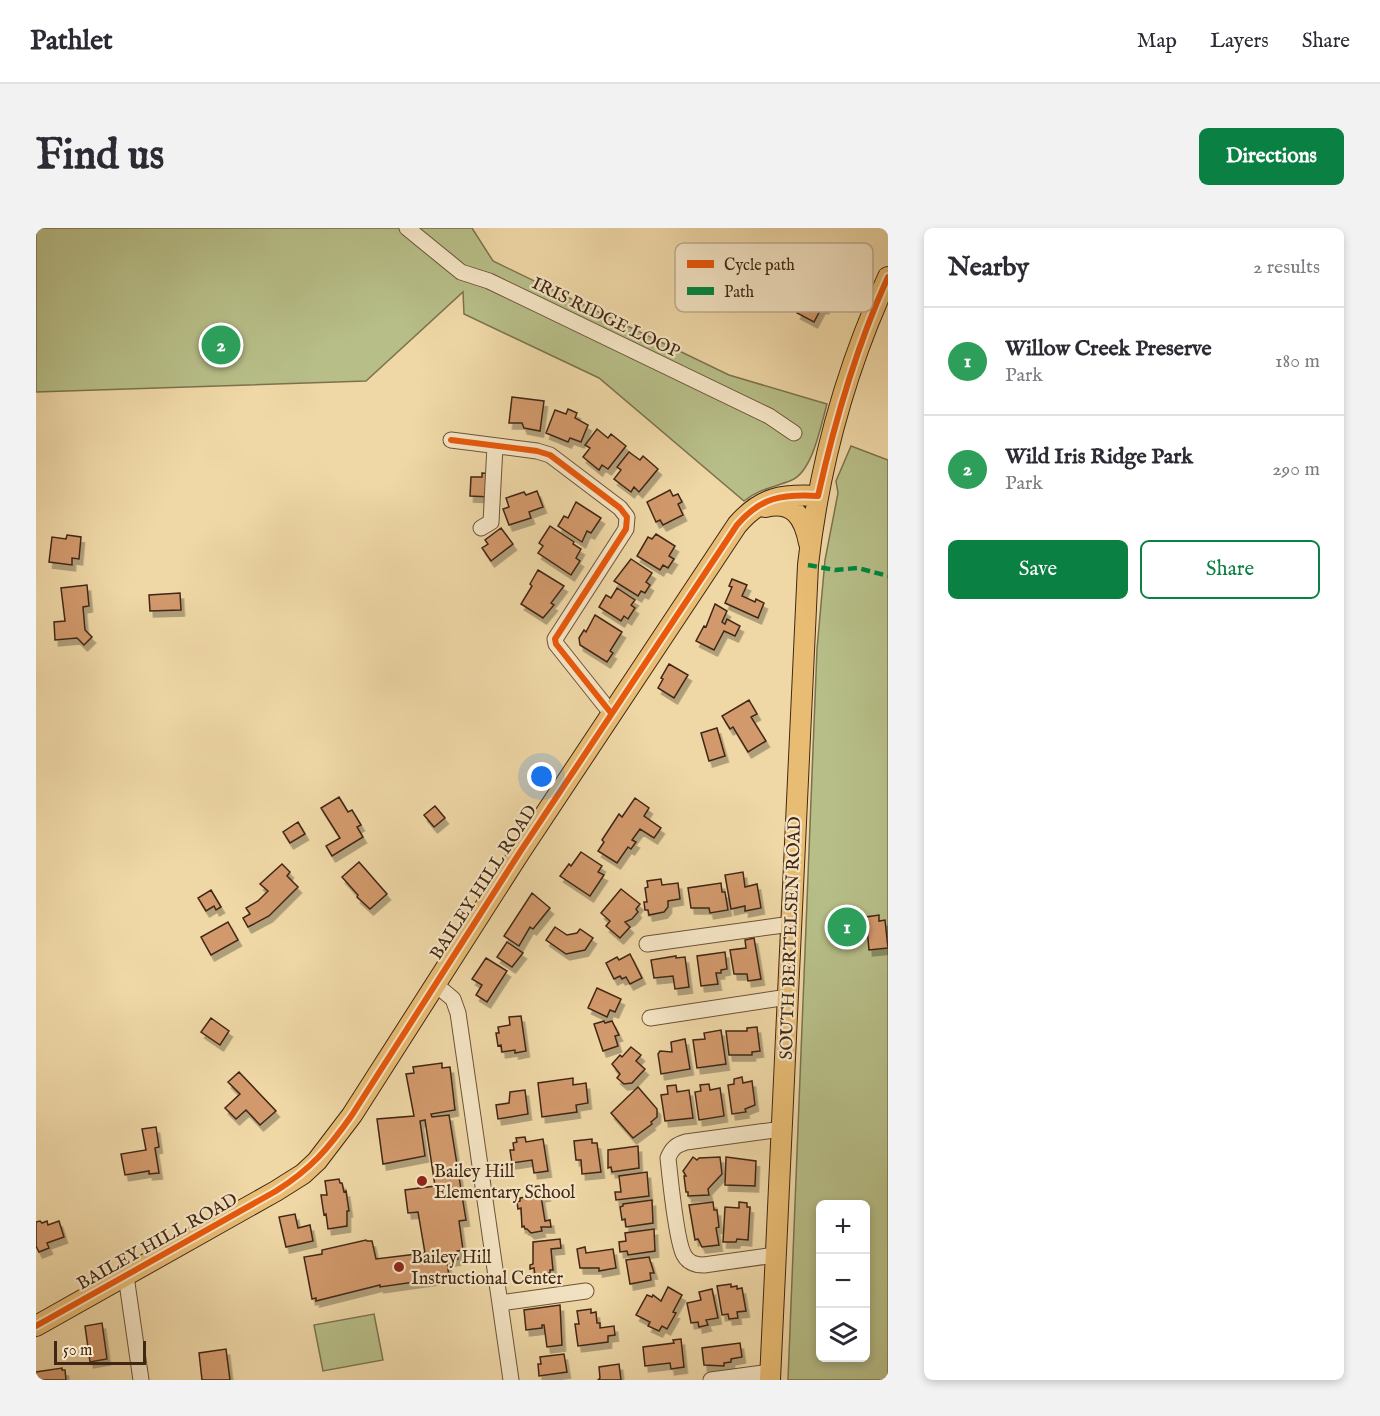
<!DOCTYPE html>
<html lang="en">
<head>
<meta charset="utf-8">
<style>
	body { margin:0; font-family:"IM FELL English",serif; background:#f2f2f3; color:#2b2b33 }
	.controls { position:absolute; right:18px; bottom:18px; display:grid; overflow:hidden; border-radius:9px; box-shadow:0 3px 9px #0003 }
	.controls button { width:54px; height:54px; display:grid; place-items:center; padding:0; border:0; border-bottom:2px solid #e1e1e2; background:#fff; color:#2b2b33; font:30px sans-serif }
	.scale { position:absolute; left:18px; bottom:15px; width:92px; box-sizing:border-box; padding-left:6px; border:3px solid #402715; border-top:0; font-size:16px; line-height:21px; white-space:nowrap; color:#402715; -webkit-text-stroke:4px #f5e5c5; paint-order:stroke }
	.you { position:absolute; left:506px; top:549px; width:21px; height:21px; margin:-15px; border:4px solid #fff; border-radius:50%; background:#1a73e8; box-shadow:0 0 0 9px #1a73e833 }
	.badge { display:grid; place-items:center; width:39px; height:39px; border-radius:50%; background:#0b8043; color:#fff; font-size:20px; font-weight:700 }
	.pin { position:absolute; translate:-50% -50%; border:3px solid #fff; box-shadow:0 2px 6px #0006 }
	.list { margin:0; padding:0; list-style:none }
	h2 { display:flex; justify-content:space-between; align-items:center; height:78px; margin:0; padding:0 24px; font-size:26px }
	h2 small { font-size:20px; font-weight:400; color:#7c7c81 }
	.list li { display:grid; grid-template-columns:39px 1fr auto; gap:18px; align-items:center; box-sizing:border-box; height:108px; padding:0 24px; border-top:2px solid #e1e1e2 }
	.list b { display:block; font-size:22px; white-space:nowrap }
	.list p { margin:0; font-size:20px; white-space:nowrap; color:#7c7c81 }
	.list em { font-size:20px; font-style:normal; color:#7c7c81 }
	.actions { display:flex; gap:12px; padding:18px 24px }
	.actions a { flex:1; padding:14px 0; border:2px solid #0b8043; border-radius:9px; text-align:center; font-size:21px; color:#0b8043 }
	.actions .main { background:#0b8043; color:#fff }
	.icon { flex:none; width:33px; height:33px; fill:none; stroke:currentColor; stroke-width:2; stroke-linecap:round; stroke-linejoin:round }
	.map { position:relative; flex:none; width:852px; height:1152px; overflow:hidden; border-radius:9px }
	header { display:flex; align-items:center; gap:36px; box-sizing:border-box; height:84px; padding:0 30px; background:#fff; border-bottom:2px solid #e1e1e2 }
	header strong { font-size:28px }
	nav { display:flex; gap:33px; margin-inline-start:auto; font-size:21px }
	.intro { display:flex; align-items:center; justify-content:space-between; box-sizing:border-box; height:144px; padding:0 36px }
	h1 { margin:0; font-size:42px }
	.button { padding:15px 27px; border-radius:9px; background:#0b8043; color:#fff; font-size:21px; font-weight:700 }
	main { display:flex; gap:36px; padding:0 36px }
	aside { flex:1; background:#fff; border-radius:9px; box-shadow:0 3px 9px #0003 }
	.map>svg:first-child { display:block }
</style>
</head>
<body>
<header>
<strong>Pathlet</strong>
<nav><a>Map</a><a>Layers</a><a>Share</a></nav>
</header>
<div class="intro"><h1>Find us</h1><a class="button">Directions</a></div>
<main>
<div class="map">
<svg width="852" height="1152" viewBox="0 0 852 1152">
	<defs>
		<filter id="shadow"><feDropShadow dx="3.5" dy="6" stdDeviation="0" flood-color="#0004"/></filter>
	</defs>
	<rect width="100%" height="100%" fill="#efd7a6"/>
	<filter id="stains"><feTurbulence type="fractalNoise" baseFrequency=".00333" numOctaves="4"/><feColorMatrix values="0 0 0 0 .2 0 0 0 0 .09 0 0 0 0 .02 0 0 0 .5 -.17"/></filter>
	<radialGradient id="worn" r=".72"><stop offset=".6" stop-color="#630" stop-opacity="0"/><stop offset="1" stop-color="#630" stop-opacity=".3"/></radialGradient>
	<!-- green -->
	<path fill="#b7be88" stroke="#7c724e" stroke-width="1.5" fill-rule="evenodd" d="M 0,0 L 436,0 L 457,33 L 693,147 L 791,176 C 785,196 777,243 756,252 C 737,260 724,260 708,273 L 563,150 L 428,86 L 427,64 L 330,153 L 0,164 Z
		M 815,218 L 852,232 L 852,1152 L 752,1152 L 781,421 L 789,332 L 802,265 L 800,253 ZM 784,976 L 830,976 L 830,1130 L 784,1130 Z
		M 338,1086 L 347,1132 L 287,1143 L 278,1097 Z"/>
	<!-- building -->
	<path fill="#d2996c" stroke="#402715" stroke-width="1.5" filter="url(#shadow)" d="M 786,39 L 803,48 L 796,59 L 799,61 L 789,80 L 786,79 L 778,94 L 761,85 Z
		M 476,169 L 508,173 L 504,203 L 488,200 L 486,195 L 473,195 Z
		M 532,181 L 541,185 L 539,190 L 552,197 L 545,214 L 534,210 L 532,214 L 510,205 L 519,182 L 530,186 Z
		M 561,201 L 572,210 L 575,206 L 590,218 L 572,241 L 566,237 L 563,242 L 547,229 L 554,220 L 549,217 Z
		M 593,224 L 604,232 L 607,228 L 622,241 L 603,264 L 598,259 L 595,264 L 578,251 L 585,242 L 581,239 Z
		M 446,245 L 455,246 L 454,269 L 434,268 L 435,249 L 446,249 Z
		M 634,262 L 637,268 L 642,266 L 646,274 L 642,276 L 647,287 L 627,297 L 624,292 L 620,294 L 611,274 Z
		M 501,263 L 507,279 L 493,284 L 495,290 L 473,297 L 467,281 L 473,279 L 470,270 L 488,264 L 490,267 Z
		M 540,274 L 565,290 L 555,305 L 551,303 L 546,314 L 522,298 L 528,288 L 532,290 Z
		M 514,298 L 538,314 L 537,316 L 545,321 L 540,330 L 544,333 L 535,347 L 502,325 L 507,318 L 503,315 Z
		M 465,300 L 477,316 L 455,333 L 446,320 L 452,316 L 449,312 Z
		M 620,306 L 639,318 L 633,328 L 638,331 L 632,340 L 627,337 L 624,342 L 601,328 L 612,309 L 616,311 Z
		M 31,307 L 45,309 L 43,331 L 36,330 L 36,337 L 13,334 L 16,309 L 30,311 Z
		M 595,331 L 616,345 L 610,354 L 614,357 L 609,365 L 605,363 L 602,368 L 578,353 Z
		M 502,342 L 528,358 L 515,375 L 518,377 L 507,390 L 485,376 L 496,358 L 494,356 Z
		M 696,351 L 711,357 L 706,368 L 719,374 L 720,371 L 728,375 L 722,390 L 689,375 L 696,359 L 693,358 Z
		M 51,357 L 53,378 L 47,379 L 49,402 L 56,409 L 48,417 L 41,410 L 19,412 L 18,394 L 29,393 L 25,360 Z
		M 581,360 L 599,372 L 595,377 L 599,380 L 592,391 L 588,388 L 585,393 L 563,379 L 570,367 L 575,370 Z
		M 144,365 L 145,382 L 114,383 L 113,367 Z
		M 679,376 L 691,383 L 686,394 L 689,396 L 691,391 L 704,398 L 699,408 L 688,403 L 678,422 L 660,413 L 668,398 L 670,399 Z
		M 559,387 L 586,404 L 574,423 L 577,425 L 571,434 L 544,417 L 543,410 L 548,402 L 550,404 Z
		M 633,436 L 652,447 L 638,470 L 622,460 L 627,451 L 625,450 Z
		M 713,472 L 721,486 L 715,489 L 730,513 L 712,524 L 697,499 L 694,501 L 686,488 Z
		M 681,500 L 689,528 L 673,533 L 665,505 Z
		M 303,569 L 312,584 L 316,582 L 325,597 L 321,599 L 327,609 L 296,628 L 290,618 L 304,610 L 285,580 Z
		M 599,570 L 613,580 L 608,588 L 625,600 L 618,610 L 604,601 L 596,612 L 600,614 L 595,621 L 592,619 L 581,635 L 562,623 L 568,614 L 566,612 L 583,586 L 586,589 Z
		M 399,578 L 409,590 L 398,599 L 388,587 Z
		M 262,594 L 269,606 L 254,615 L 247,604 Z
		M 545,624 L 566,638 L 562,644 L 568,647 L 554,668 L 524,648 L 533,636 L 535,638 Z
		M 323,634 L 351,666 L 334,681 L 321,669 L 322,667 L 306,649 Z
		M 246,636 L 254,644 L 251,648 L 262,659 L 233,688 L 212,699 L 207,690 L 214,686 L 210,680 L 222,673 L 232,663 L 224,656 Z
		M 707,644 L 709,659 L 721,656 L 725,680 L 709,683 L 709,678 L 695,681 L 689,647 Z
		M 625,651 L 626,657 L 642,655 L 644,671 L 632,673 L 632,679 L 628,684 L 613,687 L 612,682 L 609,682 L 608,674 L 611,674 L 609,660 L 612,659 L 611,653 Z
		M 685,655 L 686,664 L 689,664 L 692,682 L 674,685 L 673,680 L 655,680 L 652,660 Z
		M 585,661 L 604,676 L 600,681 L 602,684 L 596,691 L 589,694 L 594,699 L 584,710 L 570,698 L 574,693 L 565,685 Z
		M 175,662 L 185,679 L 180,682 L 178,678 L 170,683 L 162,670 Z
		M 496,665 L 514,680 L 497,701 L 494,699 L 483,718 L 468,708 Z
		M 843,687 L 843,693 L 849,692 L 852,720 L 833,722 L 830,689 Z
		M 192,694 L 202,712 L 175,727 L 165,709 Z
		M 519,699 L 531,707 L 541,705 L 544,701 L 557,710 L 549,722 L 530,726 L 510,712 Z
		M 718,710 L 725,751 L 712,753 L 711,746 L 698,746 L 694,722 L 710,720 L 709,712 Z
		M 471,714 L 487,725 L 476,739 L 461,729 Z
		M 689,724 L 691,741 L 685,742 L 685,745 L 680,745 L 682,756 L 665,758 L 661,728 Z
		M 594,726 L 606,750 L 594,756 L 590,749 L 586,751 L 584,748 L 578,751 L 570,735 L 581,729 L 583,732 Z
		M 640,728 L 640,730 L 649,729 L 653,759 L 639,761 L 637,748 L 618,750 L 615,732 Z
		M 450,730 L 471,743 L 451,774 L 440,767 L 446,757 L 436,751 Z
		M 561,760 L 585,771 L 579,784 L 574,782 L 571,789 L 552,780 Z
		M 485,788 L 490,823 L 479,825 L 479,822 L 466,824 L 465,817 L 462,818 L 460,805 L 463,805 L 462,799 L 474,797 L 473,789 Z
		M 175,790 L 193,803 L 184,817 L 165,804 Z
		M 568,793 L 569,795 L 576,793 L 583,807 L 579,808 L 582,818 L 567,823 L 558,796 Z
		M 721,799 L 724,823 L 716,824 L 716,827 L 693,827 L 690,803 L 711,803 L 711,800 Z
		M 685,802 L 690,836 L 661,840 L 657,812 L 669,811 L 668,805 Z
		M 649,811 L 654,841 L 625,846 L 622,826 L 624,823 L 636,824 L 635,814 Z
		M 595,819 L 605,827 L 600,833 L 609,841 L 596,855 L 588,856 L 581,850 L 584,846 L 576,836 L 584,827 L 586,829 Z
		M 406,835 L 406,840 L 414,839 L 419,882 L 395,886 L 396,889 L 413,887 L 430,992 L 423,993 L 427,1022 L 421,1023 L 422,1031 L 411,1033 L 413,1049 L 344,1059 L 344,1057 L 280,1073 L 280,1070 L 276,1071 L 268,1029 L 286,1026 L 286,1022 L 330,1012 L 331,1013 L 336,1013 L 340,1031 L 389,1025 L 382,984 L 372,985 L 369,962 L 399,958 L 389,892 L 384,893 L 389,928 L 347,936 L 341,891 L 378,888 L 370,846 L 378,845 L 377,839 Z
		M 203,844 L 240,883 L 224,897 L 210,882 L 200,891 L 189,880 L 204,866 L 192,854 Z
		M 706,849 L 707,855 L 716,853 L 719,877 L 709,881 L 710,884 L 696,886 L 692,857 L 698,856 L 698,851 Z
		M 537,850 L 537,857 L 550,855 L 552,875 L 540,877 L 541,884 L 506,889 L 502,855 Z
		M 673,856 L 674,862 L 684,860 L 688,888 L 663,892 L 659,864 L 665,863 L 664,857 Z
		M 640,857 L 641,864 L 653,862 L 657,890 L 629,893 L 625,867 L 632,866 L 631,858 Z
		M 602,859 L 621,881 L 621,889 L 615,894 L 616,896 L 597,910 L 575,885 Z
		M 489,862 L 492,886 L 462,891 L 460,877 L 473,875 L 474,864 Z
		M 120,899 L 123,919 L 119,920 L 123,945 L 113,946 L 113,943 L 89,947 L 85,926 L 110,922 L 106,901 Z
		M 489,909 L 490,914 L 507,911 L 512,943 L 498,945 L 496,932 L 476,935 L 474,922 L 478,922 L 477,915 L 481,914 L 480,910 Z
		M 556,911 L 556,915 L 561,915 L 565,944 L 546,946 L 545,932 L 540,932 L 538,913 Z
		M 602,918 L 603,940 L 576,944 L 575,939 L 572,940 L 572,922 Z
		M 657,929 L 661,932 L 663,930 L 684,929 L 686,946 L 672,961 L 673,967 L 652,968 L 652,964 L 650,964 L 648,948 L 650,948 L 647,943 Z
		M 690,929 L 720,933 L 719,958 L 689,957 Z
		M 611,944 L 613,968 L 580,972 L 579,964 L 585,964 L 583,948 Z
		M 303,951 L 304,955 L 306,955 L 308,964 L 310,963 L 313,983 L 311,983 L 311,998 L 292,1001 L 290,986 L 288,987 L 285,967 L 291,967 L 289,953 Z
		M 510,957 L 511,967 L 505,968 L 509,993 L 514,992 L 515,999 L 505,999 L 506,1003 L 495,1005 L 491,1001 L 489,1001 L 488,998 L 486,999 L 485,980 L 482,981 L 481,974 L 484,973 L 484,970 L 497,968 L 496,959 Z
		M 616,972 L 617,995 L 590,999 L 589,991 L 586,992 L 584,979 L 587,978 L 587,976 Z
		M 677,974 L 678,982 L 681,982 L 683,999 L 680,1000 L 683,1017 L 666,1019 L 662,1011 L 659,1012 L 653,977 Z
		M 703,974 L 711,975 L 711,979 L 714,979 L 712,1012 L 701,1011 L 700,1014 L 687,1014 L 689,979 L 703,980 Z
		M 259,986 L 262,1000 L 274,997 L 277,1013 L 250,1019 L 243,989 Z
		M 4,993 L 6,995 L 11,993 L 12,997 L 23,993 L 28,1009 L 11,1015 L 13,1020 L 3,1024 L 0,1018 L 0,994 Z
		M 618,1001 L 619,1023 L 592,1027 L 591,1023 L 584,1024 L 583,1014 L 590,1013 L 589,1005 Z
		M 524,1011 L 525,1020 L 515,1021 L 517,1042 L 514,1042 L 514,1045 L 499,1047 L 498,1040 L 494,1041 L 494,1037 L 497,1036 L 497,1014 Z
		M 549,1019 L 550,1025 L 577,1021 L 580,1040 L 563,1043 L 563,1040 L 544,1040 L 541,1021 Z
		M 613,1029 L 618,1045 L 614,1045 L 615,1052 L 594,1056 L 590,1032 Z
		M 695,1056 L 695,1059 L 701,1058 L 701,1061 L 706,1060 L 710,1083 L 701,1084 L 702,1090 L 693,1091 L 692,1086 L 686,1087 L 681,1058 Z
		M 632,1059 L 646,1067 L 637,1084 L 640,1085 L 631,1101 L 626,1098 L 623,1103 L 612,1098 L 614,1094 L 600,1087 L 611,1067 L 616,1069 L 617,1067 L 625,1073 Z
		M 676,1061 L 682,1090 L 670,1092 L 672,1097 L 663,1099 L 662,1094 L 655,1095 L 651,1075 L 665,1072 L 663,1064 Z
		M 524,1077 L 526,1117 L 511,1119 L 508,1097 L 506,1097 L 506,1100 L 490,1102 L 488,1082 Z
		M 555,1081 L 555,1085 L 560,1084 L 561,1095 L 564,1095 L 564,1100 L 578,1098 L 579,1107 L 572,1108 L 572,1114 L 542,1118 L 539,1096 L 543,1096 L 541,1083 Z
		M 66,1095 L 71,1131 L 54,1134 L 49,1098 Z
		M 645,1111 L 648,1139 L 635,1141 L 634,1135 L 609,1138 L 607,1119 L 638,1115 L 637,1112 Z
		M 704,1115 L 706,1129 L 695,1131 L 695,1134 L 688,1135 L 688,1138 L 668,1137 L 666,1120 Z
		M 190,1121 L 194,1152 L 166,1152 L 163,1125 Z
		M 528,1126 L 531,1144 L 503,1148 L 502,1136 L 505,1136 L 504,1129 Z
		M 583,1136 L 585,1152 L 562,1152 L 564,1150 L 563,1139 Z
		M 26,1140 L 26,1142 L 29,1142 L 30,1152 L 0,1152 L 0,1144 Z"/>
	<g fill="none" stroke-linecap="round" stroke-linejoin="round">
		<defs>
			<path id="minor" d="M 371,0 L 425,44 L 453,53 L 733,188 L 758,205
				M 415,212 L 501,223 L 514,227 L 584,280 L 591,289 L 590,301 L 519,411 L 520,416 L 575,485
				M 445,300 L 455,294 L 459,218
				M 611,716 L 755,696
				M 399,756 L 417,771 L 422,785 L 475,1152
				M 614,790 L 752,769
				M 739,1027 L 668,1037 C 660,1037 652,1035 648,1027 C 640,1013 634,948 632,930 C 636,920 640,917 650,914 L 746,901
				M 90,1048 L 105,1152
				M 464,1075 L 550,1063
				M 675,1152 L 734,1144"/>
			<path id="major" d="M 729,279 C 757,272 768,289 773,315
				M 0,1098 L 240,963 L 267,946 L 281,933 L 316,887 L 484,624 L 701,297 C 725,269 746,266 782,268
				M 734,1152 L 772,337 C 783,238 810,140 852,49"/>
		</defs>
		<!-- minor casing -->
		<use href="#minor" stroke="#6c5339" stroke-width="17"/>
		<!-- major casing -->
		<use href="#major" stroke="#402715" stroke-width="22"/>
		<!-- minor -->
		<use href="#minor" stroke="#f5e5c5" stroke-width="15"/>
		<!-- major -->
		<use href="#major" stroke="#e8bc73" stroke-width="20"/>
		<!-- quiet -->
		<path stroke="#00873e" stroke-width="4.5" stroke-dasharray="9 4.5" stroke-linecap="butt" d="M 772,337 L 799,342 L 822,340 L 852,348"/>
		<defs>
			<path id="cycleway" d="M 415,212 L 501,223 L 514,227 L 584,280 L 591,289 L 590,301 L 519,411 L 520,416 L 575,485
				M 0,1098 L 240,963 C 275,941 292,921 316,887 L 484,624 L 701,297 C 725,269 746,266 782,268 C 799,192 820,119 852,49"/>
		</defs>
		<!-- cycleway casing -->
		<use href="#cycleway" stroke="#f5e5c5" stroke-width="10"/>
		<!-- cycleway -->
		<use href="#cycleway" stroke="#e8590c" stroke-width="6"/>
	</g>
	<!-- markers -->
	<g fill="#8f2418" stroke="#f5e5c5" stroke-width="2">
		<circle cx="386" cy="953" r="6"/>
		<circle cx="363" cy="1039" r="6"/>
	</g>
	<g text-anchor="middle" stroke-width="4.5" stroke-linejoin="round" paint-order="stroke">
		<!-- street labels -->
		<g font-size="18" fill="#402715" stroke="#f5e5c5">
			<text transform="translate(570 89) rotate(26)" y="6">IRIS RIDGE LOOP</text>
			<text transform="translate(447 654) rotate(-57)" y="6">BAILEY HILL ROAD</text>
			<text transform="translate(754 710) rotate(-88)" y="6">SOUTH BERTELSEN ROAD</text>
			<text transform="translate(121 1013) rotate(-29)" y="6">BAILEY HILL ROAD</text>
		</g>
		<!-- poi labels -->
		<g font-size="18" fill="#402715" stroke="#f5e5c5" text-anchor="start">
			<text x="398" y="949">Bailey Hill<tspan x="398" dy="21">Elementary School</tspan></text>
			<text x="375" y="1035">Bailey Hill<tspan x="375" dy="21">Instructional Center</tspan></text>
		</g>
	</g>
	<!-- legend -->
	<rect x="639" y="15" width="198" height="69" rx="9" fill="#f5e5c5" stroke="#bfac90" stroke-width="1.5"/>
	<rect x="651" y="32" width="27" height="8" fill="#e8590c"/>
	<rect x="651" y="59" width="27" height="8" fill="#00873e"/>
	<g font-size="16" fill="#402715">
		<text x="688" y="42">Cycle path</text>
		<text x="688" y="69">Path</text>
	</g>
	<rect width="100%" height="100%" filter="url(#stains)"/>
	<rect width="100%" height="100%" fill="url(#worn)"/>
</svg>
<div class="controls">
<button>+</button>
<button>−</button>
<button><svg class="icon" aria-label="layers" viewBox="0 0 24 24"><path d="M12 4l9 5-9 5-9-5zM3 14l9 5 9-5"/></svg></button>
</div>
<div class="scale">50 m</div>
<div class="you"></div>
<div class="pin badge" style="left:811px;top:699px;background:#2e9e5b">1</div>
<div class="pin badge" style="left:185px;top:117px;background:#2e9e5b">2</div>
</div>
<aside>
<h2>Nearby<small>2 results</small></h2>
<ul class="list">
<li><span class="badge" style="background:#2e9e5b">1</span><div><b>Willow Creek Preserve</b><p>Park</p></div><em>180 m</em></li>
<li><span class="badge" style="background:#2e9e5b">2</span><div><b>Wild Iris Ridge Park</b><p>Park</p></div><em>290 m</em></li>
</ul>
<div class="actions"><a class="main">Save</a><a>Share</a></div>
</aside>
</main>
</body>
</html>
